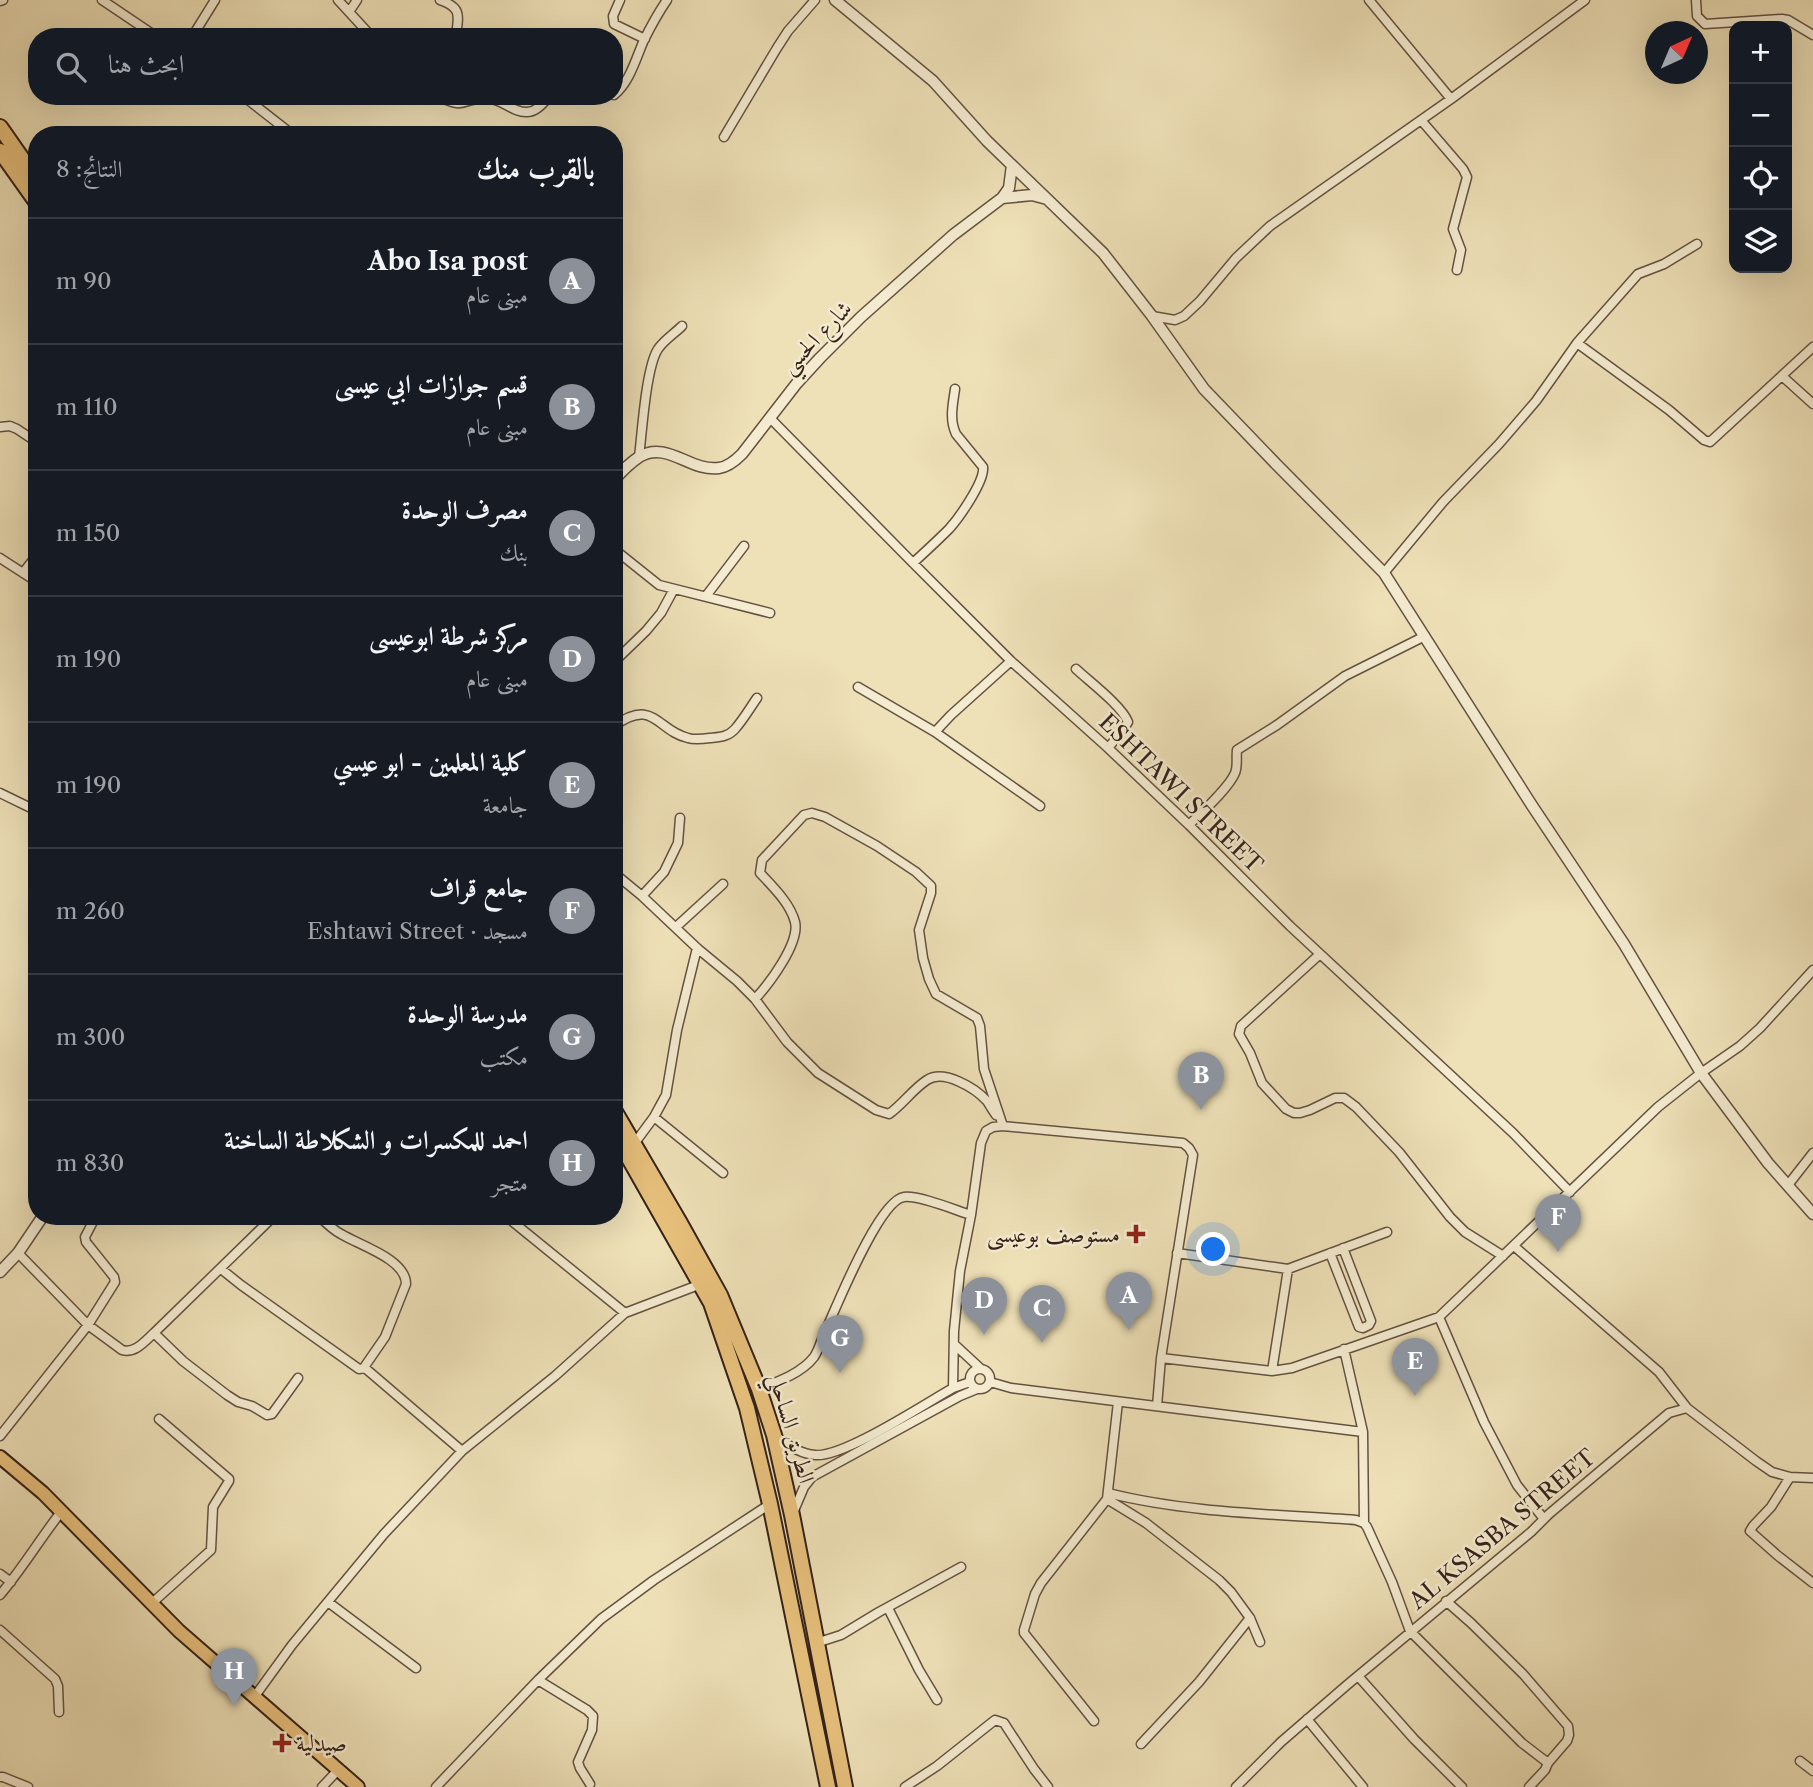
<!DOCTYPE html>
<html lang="ar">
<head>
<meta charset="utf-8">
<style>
	body { margin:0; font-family:"Libre Caslon Text",Amiri,serif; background:#242831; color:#f1f3f6; direction:rtl }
	.controls { position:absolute; right:21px; top:21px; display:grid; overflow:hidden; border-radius:14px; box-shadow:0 7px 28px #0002 }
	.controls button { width:63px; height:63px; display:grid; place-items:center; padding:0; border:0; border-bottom:2px solid #363941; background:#171b24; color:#f1f3f6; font:35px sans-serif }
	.compass { position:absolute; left:1645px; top:21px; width:63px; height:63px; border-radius:50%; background:#171b24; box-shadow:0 7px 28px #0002; rotate:44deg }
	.you { position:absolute; left:1214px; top:1250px; width:24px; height:24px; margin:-18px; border:5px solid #fff; border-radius:50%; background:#1a73e8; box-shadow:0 0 0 10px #1a73e833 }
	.badge { display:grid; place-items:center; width:46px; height:46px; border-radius:50%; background:#8c9099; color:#fff; font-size:23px; font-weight:700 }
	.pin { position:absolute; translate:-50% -58px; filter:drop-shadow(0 2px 4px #0008) }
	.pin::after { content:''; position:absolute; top:37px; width:24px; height:21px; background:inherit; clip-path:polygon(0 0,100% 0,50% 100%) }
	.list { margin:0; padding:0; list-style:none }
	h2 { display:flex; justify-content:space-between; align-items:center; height:91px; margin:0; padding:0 28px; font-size:30px }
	h2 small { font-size:23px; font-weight:400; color:#9ea1a6 }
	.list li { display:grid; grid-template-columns:46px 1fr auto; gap:21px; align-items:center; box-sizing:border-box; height:126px; padding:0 28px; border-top:2px solid #363941 }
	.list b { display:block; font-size:26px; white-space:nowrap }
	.list p { margin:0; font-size:23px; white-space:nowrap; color:#9ea1a6 }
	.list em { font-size:23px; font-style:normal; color:#9ea1a6 }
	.icon { flex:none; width:38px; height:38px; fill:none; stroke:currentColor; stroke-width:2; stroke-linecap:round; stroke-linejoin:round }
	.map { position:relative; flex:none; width:1813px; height:1787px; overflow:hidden; direction:ltr }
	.search { position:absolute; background:#171b24; box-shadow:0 7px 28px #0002; left:28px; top:28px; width:595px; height:77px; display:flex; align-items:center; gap:18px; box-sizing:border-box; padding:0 24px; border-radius:28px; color:#9ea1a6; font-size:26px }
	.panel { position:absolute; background:#171b24; box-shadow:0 7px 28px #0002; left:28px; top:126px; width:595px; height:1099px; border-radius:28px; direction:rtl }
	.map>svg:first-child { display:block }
</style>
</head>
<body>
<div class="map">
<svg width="1813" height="1787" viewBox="0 0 1813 1787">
	<rect width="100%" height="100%" fill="#eee0b7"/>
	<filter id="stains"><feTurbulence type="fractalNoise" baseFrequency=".00286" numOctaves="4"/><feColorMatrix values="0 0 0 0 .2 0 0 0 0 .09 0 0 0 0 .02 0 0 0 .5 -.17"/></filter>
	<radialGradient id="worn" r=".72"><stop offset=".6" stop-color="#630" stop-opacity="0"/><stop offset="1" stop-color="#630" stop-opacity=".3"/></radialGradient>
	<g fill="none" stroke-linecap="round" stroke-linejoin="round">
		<defs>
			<path id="minor" d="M 102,0 L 157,37
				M 338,0 L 372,37
				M 440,0 C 463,8 458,16 456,37
				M 620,0 L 613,16 L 614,24 L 645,39
				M 1369,0 L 1451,99
				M 1696,0 L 1697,16 L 1705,24 L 1782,19 L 1788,20 L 1813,35
				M 0,1 L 3,0
				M 349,12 L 357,0
				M 192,37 L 215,0
				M 614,95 C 630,82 636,58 644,40 C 651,26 658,13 667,0
				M 243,96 L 293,135
				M 439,96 C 465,111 462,98 486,98 C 501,98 513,113 527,112 C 536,112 544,103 549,96
				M 1421,120 L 1463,169 L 1467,177 L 1453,229 L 1461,250 L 1457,270
				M 724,137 L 777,48 L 788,31 L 815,0
				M 1152,316 L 1175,320 L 1184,316 L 1200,301 L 1236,258 L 1270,226 L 1451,99 L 1585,0
				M 1577,343 L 1638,274 L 1664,264 L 1697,244
				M 1782,376 L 1813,404
				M 770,418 L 913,563 L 1011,661 L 1108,748 L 1189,825 L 1290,926 L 1513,1133 L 1570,1192
				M 0,427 L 10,426 L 17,429 L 32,439 L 37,438
				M 639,457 C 642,433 646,367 658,349 C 664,340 674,334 682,326
				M 614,549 L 659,585 L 770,613
				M 0,558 L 37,582
				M 913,563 C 925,552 937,541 949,529 C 959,518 985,481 983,467 L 956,434 C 949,419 953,404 955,389
				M 23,573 L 37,555
				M 1384,573 L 1443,502 L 1499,444 L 1536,401 L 1577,343 L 1669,410 L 1704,440 L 1710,442 L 1813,347
				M 706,596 L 744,546
				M 1011,661 L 951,715 L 935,732 L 1040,806
				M 614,662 L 646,631 L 661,613 L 674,589
				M 1076,669 C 1090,682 1122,706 1128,722 L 1123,730 L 1108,748
				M 858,687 L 935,732
				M 614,726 C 654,697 657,731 688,738 C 694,740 703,739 710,738 C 719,737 728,737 735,729 C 743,720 750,708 757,698
				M 0,793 L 37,811
				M 1189,825 C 1201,813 1229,788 1235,773 C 1238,766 1236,758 1237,750 L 1277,725 L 1345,676 L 1425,636
				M 614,873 L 642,896 L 697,948 L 737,981 L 755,999 L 787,1042 L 818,1073 L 876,1110 L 889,1114 C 903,1104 913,1089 927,1080 C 944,1069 975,1088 987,1101 C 990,1106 993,1111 996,1115
				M 642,896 L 664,872 L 678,843 L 680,818
				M 676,927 L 723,884
				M 1320,954 L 1241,1026 L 1239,1034 L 1250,1053 L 1262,1083 L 1286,1109 L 1294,1113 L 1300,1113 L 1310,1110 L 1335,1098 L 1344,1098 L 1356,1107 L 1399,1152 L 1450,1217 L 1465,1232 L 1503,1256
				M 755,999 C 769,984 800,943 795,922 C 790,903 773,887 760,873 L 762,860 L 804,815 L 812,813 L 825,817 L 877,846 L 916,872 L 931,886 L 931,893 L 919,930 L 923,958 L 929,979 L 936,994 L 977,1018 L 980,1026 L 984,1069 L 1003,1126
				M 654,1117 L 723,1173
				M 634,1144 L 654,1117 L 666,1095 L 677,1030 L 697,948
				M 1788,1185 L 1813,1153
				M 319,1216 C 326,1223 333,1230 341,1234 C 359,1245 406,1259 406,1284 L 385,1337 L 365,1366 L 365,1368
				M 513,1222 L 625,1313
				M 1514,1246 L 1659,1372 L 1687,1408
				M 18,1253 L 88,1325 L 122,1350 C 135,1354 145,1341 154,1333 L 274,1216
				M 1177,1253 L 1288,1269 L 1387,1232
				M 1330,1253 L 1359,1327 L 1363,1328 L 1369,1325 L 1371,1321 L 1343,1248
				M 221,1269 L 241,1285 L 359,1369 L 365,1368 L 462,1451
				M 1439,1317 L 1484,1422 L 1517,1485 L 1544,1519
				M 154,1333 L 183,1361 L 227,1395 L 238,1402 L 252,1406 L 267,1415 L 272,1414 L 298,1378
				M 954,1344 L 981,1369
				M970 1379a10 10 0 1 1 20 0a10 10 0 1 1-20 0Z
				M 1272,1371 L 1288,1269
				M 990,1382 L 1011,1388 L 1363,1432 L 1344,1349
				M 953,1388 L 954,1331 L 960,1271 L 971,1215 L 981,1143 L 986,1131 L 993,1127 L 1003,1126 L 1183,1143 L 1189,1148 L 1193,1155 L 1161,1358
				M 759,1389 C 777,1382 802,1373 814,1357 C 819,1350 821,1340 825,1332 C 836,1308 879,1200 904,1197 C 919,1195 955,1210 971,1215
				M 1157,1406 L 1161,1358 L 1272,1371 L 1292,1368 L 1439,1317 L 1658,1107 L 1701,1073 L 1740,1046 L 1760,1028 L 1813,970
				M 1363,1432 L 1364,1523
				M 0,1436 L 88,1325 L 115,1282 L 114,1277 L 86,1242 L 85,1237 L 96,1216
				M 776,1436 C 787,1445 800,1454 815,1455 C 843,1458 926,1403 953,1388 L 970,1382
				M 1790,1477 L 1771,1507 L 1753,1526 L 1750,1531 L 1777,1555 L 1813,1583
				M 1108,1493 C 1187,1513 1275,1514 1356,1520 L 1364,1523 L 1367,1527 L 1392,1582 L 1410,1631 L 1522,1743 L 1548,1763
				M 1107,1499 L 1146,1523 L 1219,1580 L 1231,1592 L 1250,1618 L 1260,1642
				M 793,1513 L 804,1487 L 812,1477 L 960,1396 L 977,1389
				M 0,1574 L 11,1582
				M 0,1595 C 22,1569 40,1539 61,1512
				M 1446,1601 L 1471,1623 L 1523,1674 L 1568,1726 L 1569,1735 L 1567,1741 L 1548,1763 L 1545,1770 L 1529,1787
				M 328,1602 L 416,1668
				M 151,1604 L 211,1550 L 213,1507 L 229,1481 L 229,1479 L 159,1419
				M 888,1608 L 919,1670 L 937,1700
				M 0,1630 L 55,1679 L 58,1686 L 59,1712
				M 816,1643 L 841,1635 L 879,1612 L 961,1567
				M 1358,1676 L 1414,1739 L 1462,1787
				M 538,1680 L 587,1710 L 593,1716 L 592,1730 L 578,1762 L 580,1768 L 590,1784
				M 255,1696 L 292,1645 L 384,1534 L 462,1451 L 555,1376 L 625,1313 L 701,1284
				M 1307,1719 L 1363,1787
				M 1094,1721 L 1024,1633 L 1024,1630 L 1035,1594 L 1041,1583 L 1107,1499 L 1118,1402
				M 1141,1744 L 1199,1682 L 1250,1618
				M 1800,1761 L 1813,1771
				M 0,1777 L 3,1777 L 28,1787
				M 322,1787 L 339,1769
				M 436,1787 L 538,1680 L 601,1619 L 654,1580 L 770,1504
				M 905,1787 L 937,1766 L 995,1720 L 1004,1723 L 1034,1769 L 1048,1787
				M 1236,1787 L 1281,1742 L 1347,1685 L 1531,1532 L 1549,1514 L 1669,1413 L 1687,1408 L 1756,1461 L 1772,1472 L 1790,1477 L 1813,1478"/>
			<path id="tertiary" d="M 835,0 L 933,81 L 987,141 L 1103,253 L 1152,316 L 1204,389 L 1278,466 L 1384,573 L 1531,804 L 1624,944 L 1701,1073 L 1768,1163 L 1813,1214
				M 1002,198 L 1009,188 L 1012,165
				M 614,480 C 621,472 630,463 639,457 C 667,440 690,472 719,468 C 728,467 736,460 742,454 L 797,383 L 820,358 L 861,317 L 953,235 L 1002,198 L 1032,195 L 1047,199
				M 0,1272 L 18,1253 L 43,1216"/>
			<path id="primary" d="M 0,1457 L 43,1493 L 179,1631 L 358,1787"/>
			<path id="trunk" d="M 0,127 L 37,180
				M 0,151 L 37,203
				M 614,1110 L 680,1223 L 720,1295 L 759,1389 L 774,1435 L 792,1515 L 845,1787
				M 614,1132 L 711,1303 L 747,1408 L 770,1504 L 828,1787"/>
		</defs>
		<!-- minor casing -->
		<use href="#minor" stroke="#635241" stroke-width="11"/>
		<!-- tertiary casing -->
		<use href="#tertiary" stroke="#635241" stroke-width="13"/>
		<!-- primary casing -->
		<use href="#primary" stroke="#35221a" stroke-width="16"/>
		<!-- trunk casing -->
		<use href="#trunk" stroke="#35221a" stroke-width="18"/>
		<!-- minor -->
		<use href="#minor" stroke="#f4ebd0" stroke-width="8"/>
		<!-- tertiary -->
		<use href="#tertiary" stroke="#f4ebd0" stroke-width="10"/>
		<!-- primary -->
		<use href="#primary" stroke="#e7c07c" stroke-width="12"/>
		<!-- trunk -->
		<use href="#trunk" stroke="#e7c07c" stroke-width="14"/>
	</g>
	<!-- markers -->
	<g fill="#8f2418" stroke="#f4ebd0" stroke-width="2.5">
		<path d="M1132.5 1223.5h7v7h7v7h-7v7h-7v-7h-7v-7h7z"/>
		<path d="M278.5 1732.5h7v7h7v7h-7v7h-7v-7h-7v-7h7z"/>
	</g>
	<g text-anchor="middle" stroke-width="5" stroke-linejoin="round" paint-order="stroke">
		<!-- street labels -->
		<g font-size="23" fill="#35221a" stroke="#f4ebd0">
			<text transform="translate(816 337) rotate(-46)" y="8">شارع الحسي</text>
			<text transform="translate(1181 793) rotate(44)" y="8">ESHTAWI STREET</text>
			<text transform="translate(792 1428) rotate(74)" y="8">الطريق الساحلي</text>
			<text transform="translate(1502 1529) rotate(-40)" y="8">AL KSASBA STREET</text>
		</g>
		<!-- poi labels -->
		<g font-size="23" fill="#35221a" stroke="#f4ebd0" text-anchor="end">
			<text x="1120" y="1242">مستوصف بوعيسى</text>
			<text x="296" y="1751" text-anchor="start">صيدلية</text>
		</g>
	</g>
	<rect width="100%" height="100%" filter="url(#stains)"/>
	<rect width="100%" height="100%" fill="url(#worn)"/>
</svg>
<div class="controls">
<button>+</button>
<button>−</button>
<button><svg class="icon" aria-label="locate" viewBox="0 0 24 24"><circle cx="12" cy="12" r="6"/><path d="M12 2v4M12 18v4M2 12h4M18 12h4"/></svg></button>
<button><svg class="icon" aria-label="layers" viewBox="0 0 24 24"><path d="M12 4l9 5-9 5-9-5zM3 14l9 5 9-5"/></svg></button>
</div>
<svg class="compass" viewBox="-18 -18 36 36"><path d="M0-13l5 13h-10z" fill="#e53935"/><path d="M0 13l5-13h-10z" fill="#9ea1a6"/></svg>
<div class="you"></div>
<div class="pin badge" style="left:1129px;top:1330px">A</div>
<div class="pin badge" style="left:1201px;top:1110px">B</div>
<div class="pin badge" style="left:1042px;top:1343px">C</div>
<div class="pin badge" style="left:984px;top:1335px">D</div>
<div class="pin badge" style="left:1415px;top:1396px">E</div>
<div class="pin badge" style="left:1558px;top:1252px">F</div>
<div class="pin badge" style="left:840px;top:1373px">G</div>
<div class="pin badge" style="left:234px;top:1706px">H</div>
<div class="search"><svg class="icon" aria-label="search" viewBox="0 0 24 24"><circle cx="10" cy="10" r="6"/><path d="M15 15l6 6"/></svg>ابحث هنا</div>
<section class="panel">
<h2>بالقرب منك<small>النتائج: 8</small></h2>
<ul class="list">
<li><span class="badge">A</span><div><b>Abo Isa post</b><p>مبنى عام</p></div><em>90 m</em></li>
<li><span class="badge">B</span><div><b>قسم جوازات ابي عيسى</b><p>مبنى عام</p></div><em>110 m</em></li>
<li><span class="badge">C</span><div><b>مصرف الوحدة</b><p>بنك</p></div><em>150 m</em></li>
<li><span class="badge">D</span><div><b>مركز شرطة ابوعيسى</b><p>مبنى عام</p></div><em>190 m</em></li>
<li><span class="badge">E</span><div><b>كلية المعلمين - ابو عيسي</b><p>جامعة</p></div><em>190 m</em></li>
<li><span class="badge">F</span><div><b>جامع قراف</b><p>مسجد · Eshtawi Street</p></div><em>260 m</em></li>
<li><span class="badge">G</span><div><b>مدرسة الوحدة</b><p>مكتب</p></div><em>300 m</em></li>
<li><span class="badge">H</span><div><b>احمد للمكسرات و الشكلاطة الساخنة</b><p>متجر</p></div><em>830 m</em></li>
</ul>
</section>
</div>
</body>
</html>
